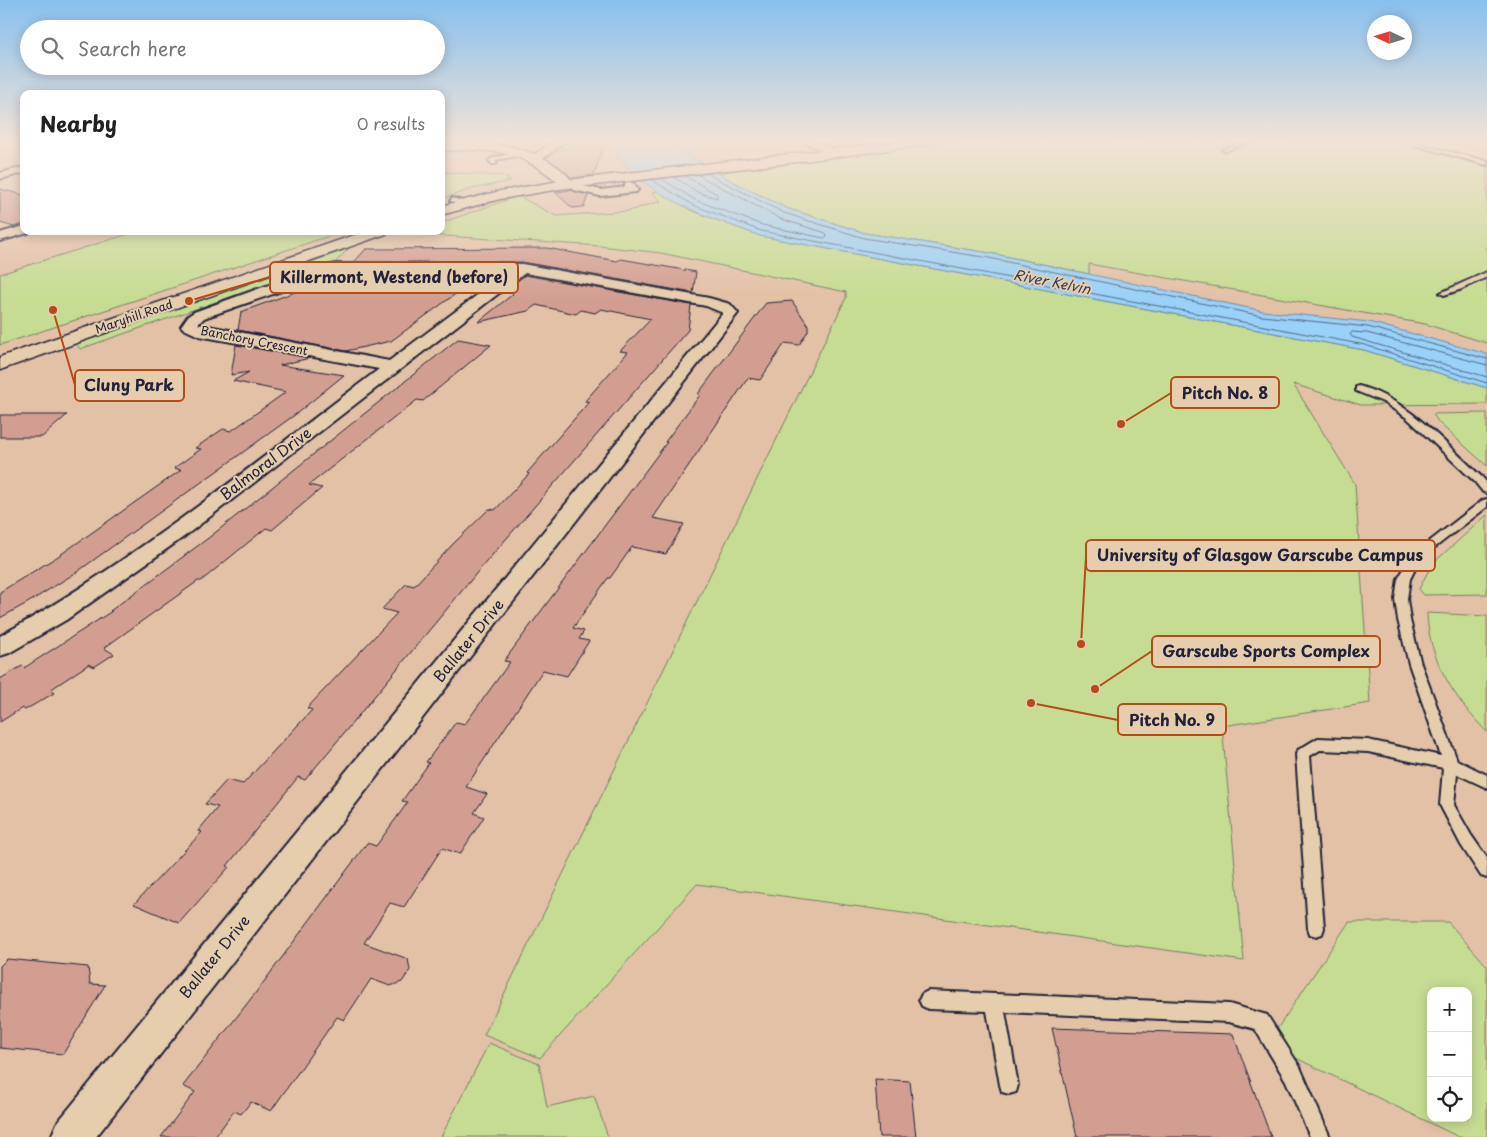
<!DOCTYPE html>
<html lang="en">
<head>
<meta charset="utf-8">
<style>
	body { margin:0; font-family:"Playpen Sans",sans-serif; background:#f2f2f2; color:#202124 }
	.controls { position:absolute; right:15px; bottom:15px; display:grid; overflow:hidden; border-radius:10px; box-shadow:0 2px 12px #0003 }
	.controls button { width:45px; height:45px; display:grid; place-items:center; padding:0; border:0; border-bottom:1px solid #e0e0e0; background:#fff; color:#202124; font:25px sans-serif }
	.compass { position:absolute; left:1367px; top:15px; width:45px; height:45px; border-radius:50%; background:#fff; box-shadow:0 2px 12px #0003; rotate:274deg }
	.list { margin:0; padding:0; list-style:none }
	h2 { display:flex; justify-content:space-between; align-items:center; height:65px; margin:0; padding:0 20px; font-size:21px }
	h2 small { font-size:16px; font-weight:400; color:#757577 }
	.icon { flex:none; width:28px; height:28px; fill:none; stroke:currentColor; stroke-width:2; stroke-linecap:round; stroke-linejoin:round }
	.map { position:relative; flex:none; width:1487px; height:1137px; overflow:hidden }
	.search { position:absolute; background:#fff; box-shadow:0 2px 12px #0003; left:20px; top:20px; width:425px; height:55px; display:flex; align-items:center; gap:12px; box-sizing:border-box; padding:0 18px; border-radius:28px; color:#757577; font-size:19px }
	.panel { position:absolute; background:#fff; box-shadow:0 2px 12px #0003; left:20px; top:90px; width:425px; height:145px; border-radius:10px }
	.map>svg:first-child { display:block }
</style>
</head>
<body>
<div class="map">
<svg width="1487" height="1137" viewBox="0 0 1487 1137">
	<rect width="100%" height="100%" fill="#e3c1a6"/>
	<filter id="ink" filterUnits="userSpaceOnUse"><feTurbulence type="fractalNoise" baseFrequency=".02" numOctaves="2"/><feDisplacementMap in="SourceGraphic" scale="10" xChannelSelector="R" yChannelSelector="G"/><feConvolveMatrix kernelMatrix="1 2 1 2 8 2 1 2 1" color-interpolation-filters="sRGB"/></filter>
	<g filter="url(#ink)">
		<!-- green -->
		<path fill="#c6dc92" stroke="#747f66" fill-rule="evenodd" d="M 954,141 L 1438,141 L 1487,151 L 1487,343 L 1425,324 L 1089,264 L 1089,274 L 990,253 L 865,233 L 786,208 L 718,174 L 736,169 Z
			M 441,172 L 503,176 L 511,181 L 472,189 L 441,199 Z
			M 660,191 L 690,210 L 760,236 L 1364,350 L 1487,388 L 1487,404 L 1361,405 L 1293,384 L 1355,484 L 1370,703 L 1222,726 L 1244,961 L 697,884 L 540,1058 L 484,1035 L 846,298 L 846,292 L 661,253 L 600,246 L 414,234 L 421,231 L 441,231 L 441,223 L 518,196 L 556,216 L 629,211 L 661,201 L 652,193 Z
			M 138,231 L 344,231 L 0,345 L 0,274 Z
			M 348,249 L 332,266 L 308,270 L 80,349 L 76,343 Z
			M 1487,413 L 1487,466 L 1439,423 L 1433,414 Z
			M 1487,515 L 1487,594 L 1424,595 L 1419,589 L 1432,564 Z
			M 1427,613 L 1487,616 L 1487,732 C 1456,701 1428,659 1427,613 Z
			M 1349,922 L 1448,922 L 1487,966 L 1487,1137 L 1459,1137 L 1267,1044 ZM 1431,991 L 1468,991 L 1468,1118 L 1431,1118 Z
			M 489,1043 L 539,1064 L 547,1107 L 594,1096 L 608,1137 L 441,1137 Z"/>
		<!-- water -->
		<path fill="#99d1f8" stroke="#698bac" d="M 619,141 L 665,141 L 735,183 L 786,208 L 865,233 L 990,253 L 1263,311 L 1369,322 L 1487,354 L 1487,388 L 1364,350 L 760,236 C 709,217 649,199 617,154 Z"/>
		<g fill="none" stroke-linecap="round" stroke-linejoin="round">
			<!-- shore -->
			<path stroke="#526887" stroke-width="1" d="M 708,174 L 784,213 L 864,238 L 989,258 L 1262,316 L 1368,327 L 1487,359
				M 674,177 L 699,193 L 717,198 L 717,194 L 685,176
				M 662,179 L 695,200 L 762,225 L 824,238 L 827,236 L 826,233 L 781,219 L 698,175
				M 652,180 L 693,205 L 761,231 L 1365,345 L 1487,383
				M 1487,365 L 1367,333 L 1352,332 L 1350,334 L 1352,337 L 1487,377"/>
		</g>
		<!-- building -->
		<path fill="#d29e91" stroke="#22223b" d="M 581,141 L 605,141 L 594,175 L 572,178 L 546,158 L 555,152 L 577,145 Z
			M 0,189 L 24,195 L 24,224 L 14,227 L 0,223 Z
			M 571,190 L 588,195 L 584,207 L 572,208 L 555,192 Z
			M 547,248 L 617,261 L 621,259 L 696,272 L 693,293 L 522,262 L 354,262 L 366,249 Z
			M 344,274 L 483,274 L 391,341 L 346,351 L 238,330 L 241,312 L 322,282 L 341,278 Z
			M 525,275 L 691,305 L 688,330 L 480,569 L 305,780 L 298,777 L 227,866 L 229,867 L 179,923 L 134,904 L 202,832 L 198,831 L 218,807 L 205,804 L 227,780 L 243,784 L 312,710 L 307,708 L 397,613 L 382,609 L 406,584 L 414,586 L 453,544 L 489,509 L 495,510 L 529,474 L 527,473 L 589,402 L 585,401 L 628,352 L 620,351 L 651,319 L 601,309 L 595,313 L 581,310 L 576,314 L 536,305 L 528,311 L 478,322 L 513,294 L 508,288 Z
			M 792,301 L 808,325 L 808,331 L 799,345 L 785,343 L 760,380 L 748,378 L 653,518 L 684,524 L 666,554 L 632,547 L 610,578 L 608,578 L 573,628 L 584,631 L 579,639 L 589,641 L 567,676 L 543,670 L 466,787 L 487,794 L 474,813 L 484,817 L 460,854 L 442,848 L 404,907 L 390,903 L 364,943 L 408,959 L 410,970 L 402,982 L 390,986 L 371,979 L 344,1020 L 337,1017 L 271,1111 L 251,1102 L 241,1114 L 234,1111 L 215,1137 L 161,1137 L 195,1092 L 183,1086 L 260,987 L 367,843 L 376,846 L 408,802 L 402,801 L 429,763 L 426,762 L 456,722 L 465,724 L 510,662 L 504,661 L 667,442 L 665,442 L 700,395 L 698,394 L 766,303 Z
			M 458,339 L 491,345 L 423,401 L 417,400 L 309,485 L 322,488 L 272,530 L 266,528 L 201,581 L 198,581 L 104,648 L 114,654 L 94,667 L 89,664 L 50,690 L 54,693 L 25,710 L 22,708 L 0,722 L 0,679 L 22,666 L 24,668 L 112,611 L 110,611 L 211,536 Z
			M 236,345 L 310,358 L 280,365 L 344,375 L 296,414 L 77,572 L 29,602 L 0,618 L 0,592 L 60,555 L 181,470 L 174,468 L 201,449 L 195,448 L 223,429 L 231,431 L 286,392 L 233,381 L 249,372 L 231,375 Z
			M 0,415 L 67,415 L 42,437 L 0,437 Z
			M 7,959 L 88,967 L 90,984 L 105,985 L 63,1054 L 0,1048 L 0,966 Z
			M 1052,1028 L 1233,1034 L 1271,1137 L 1077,1137 Z
			M 875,1079 L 910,1081 L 916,1137 L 879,1137 Z"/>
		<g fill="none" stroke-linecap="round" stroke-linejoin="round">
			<defs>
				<path id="lane" d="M 1244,141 L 1251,141 L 1226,151 L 1222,150 Z
					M 1399,141 L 1407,141 L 1487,161 L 1487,165 Z
					M 525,151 L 527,154 L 496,160 L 496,164 L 492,164 L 489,161 L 492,158 Z
					M 452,198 L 466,202 L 467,203 L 464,205 L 450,201 Z
					M 1487,272 L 1487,277 L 1462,289 L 1444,295 L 1440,293 Z
					M 1359,386 C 1409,400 1445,444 1483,478 L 1487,483 L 1487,493 L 1483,492 L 1475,482 L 1407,418 L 1383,402 L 1356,391 L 1356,387 Z
					M 1487,499 L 1487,507 L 1420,559 L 1410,579 L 1407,599 L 1410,620 L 1421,664 L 1457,760 L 1487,775 L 1487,788 L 1457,774 L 1454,805 L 1471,835 L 1487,858 L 1487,878 L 1481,876 L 1461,845 L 1440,805 L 1443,768 L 1368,752 L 1320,750 L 1310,756 L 1324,928 L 1322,934 L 1316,936 L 1310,934 L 1308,928 L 1296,754 L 1298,750 L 1318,738 L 1368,740 L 1441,756 L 1409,664 L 1398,620 L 1395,599 L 1398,579 L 1412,555 L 1483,500 Z
					M 928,991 L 1229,1004 L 1267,1015 L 1300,1067 L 1330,1137 L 1310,1137 L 1286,1081 L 1255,1029 L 1229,1022 L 1005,1012 L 1018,1085 L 1016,1092 L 1009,1094 L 1002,1092 L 1000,1085 L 987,1011 L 928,1009 L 922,1006 L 919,1000 L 922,994 Z"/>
				<path id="street" d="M 441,141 L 453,141 L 463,146 L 458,149 L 441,143 Z
					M 555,141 L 566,141 L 540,160 L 532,160 L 532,156 Z
					M 801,141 L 815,141 L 844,154 L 835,156 Z
					M 24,167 L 24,173 L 0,179 L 0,173 Z
					M 629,182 L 633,183 L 638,190 L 636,192 L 600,196 L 574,190 L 572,188 L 578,185 L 601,190 L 625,187 L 625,183 Z
					M 24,226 L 24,231 L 28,233 L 0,241 L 0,233 Z
					M 336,264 L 522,264 L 709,298 L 730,304 L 738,313 L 96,1137 L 51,1137 L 57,1123 L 723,313 L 706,306 L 525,273 L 185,536 L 66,620 L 9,653 L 0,656 L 0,636 C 135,561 256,462 379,369 L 199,336 L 184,329 L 181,326 L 188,316 L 194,312 L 316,268 ZM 336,272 L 508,272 L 389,361 L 198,324 L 204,318 Z"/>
				<path id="secondary" d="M 477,142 C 511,144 552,154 574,183 L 567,187 L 562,186 C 523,151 493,147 441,151 L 441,143 Z"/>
				<path id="primary" d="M 901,141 L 932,141 L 926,145 L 773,165 L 560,189 L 500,199 L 441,215 L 441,206 L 500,191 L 560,181 Z
					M 366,231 L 388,231 L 386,234 L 0,370 L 0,357 Z"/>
			</defs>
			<!-- lane casing -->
			<use href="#lane" stroke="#22223b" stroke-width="4"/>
			<!-- street casing -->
			<use href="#street" stroke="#22223b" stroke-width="4"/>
			<!-- secondary casing -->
			<use href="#secondary" stroke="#22223b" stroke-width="3"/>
			<!-- primary casing -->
			<use href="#primary" stroke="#22223b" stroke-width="3"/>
			<!-- lane -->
			<use href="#lane" fill="#e5cdad" fill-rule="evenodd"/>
			<!-- street -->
			<use href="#street" fill="#e5cdad" fill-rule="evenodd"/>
			<!-- secondary -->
			<use href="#secondary" fill="#e5cdad" fill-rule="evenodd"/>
			<!-- primary -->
			<use href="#primary" fill="#e5cdad" fill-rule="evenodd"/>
		</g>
	</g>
	<!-- sky -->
	<linearGradient id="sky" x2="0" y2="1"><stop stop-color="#88c0ee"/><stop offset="0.47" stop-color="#f2e3d7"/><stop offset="1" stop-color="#f2e3d7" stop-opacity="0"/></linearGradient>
	<rect width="1487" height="300" fill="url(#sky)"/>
	<g text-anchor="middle" stroke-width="4" stroke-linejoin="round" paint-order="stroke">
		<!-- far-street labels -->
		<g font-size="12" fill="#22223b" stroke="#e5cdad">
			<text transform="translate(134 317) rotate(-19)" y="4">Maryhill Road</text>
			<text transform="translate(254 341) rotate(11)" y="4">Banchory Crescent</text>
		</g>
		<!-- far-water labels -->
		<g font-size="14" font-style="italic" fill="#343c57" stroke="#e5cdad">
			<text transform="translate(1052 282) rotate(11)" y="5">River Kelvin</text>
		</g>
		<!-- street labels -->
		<g font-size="15" fill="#22223b" stroke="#e5cdad">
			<text transform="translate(266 464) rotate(-37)" y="5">Balmoral Drive</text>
			<text transform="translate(469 641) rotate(-51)" y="5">Ballater Drive</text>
			<text transform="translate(215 957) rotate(-51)" y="5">Ballater Drive</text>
		</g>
	</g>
	<!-- callouts -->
	<path fill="none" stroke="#b64b18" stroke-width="2" d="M189 301L270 277M53 310L75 385M1121 424L1171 393M1081 644L1086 556M1095 689L1152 651M1031 703L1118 720"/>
	<g fill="#b64b18" stroke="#e5cdad" stroke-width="2">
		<circle cx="189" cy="301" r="5"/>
		<circle cx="53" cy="310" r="5"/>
		<circle cx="1121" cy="424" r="5"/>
		<circle cx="1081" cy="644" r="5"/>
		<circle cx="1095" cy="689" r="5"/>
		<circle cx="1031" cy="703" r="5"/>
	</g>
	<g fill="#e5cdad" stroke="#b64b18" stroke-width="2">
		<rect x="270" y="262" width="248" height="31" rx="5"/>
		<rect x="75" y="370" width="109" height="31" rx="5"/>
		<rect x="1171" y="377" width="108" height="31" rx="5"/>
		<rect x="1086" y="540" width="349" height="31" rx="5"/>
		<rect x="1152" y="636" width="228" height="31" rx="5"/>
		<rect x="1118" y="704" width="108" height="31" rx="5"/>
	</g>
	<g font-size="16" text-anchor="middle" font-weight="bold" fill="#22223b">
		<text x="394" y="283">Killermont, Westend (before)</text>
		<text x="129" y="391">Cluny Park</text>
		<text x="1225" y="399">Pitch No. 8</text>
		<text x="1260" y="561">University of Glasgow Garscube Campus</text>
		<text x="1266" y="657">Garscube Sports Complex</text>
		<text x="1172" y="726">Pitch No. 9</text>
	</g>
</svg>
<div class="controls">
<button>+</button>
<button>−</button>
<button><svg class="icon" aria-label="locate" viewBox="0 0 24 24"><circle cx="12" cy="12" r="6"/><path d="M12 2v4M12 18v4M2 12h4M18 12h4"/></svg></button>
</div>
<svg class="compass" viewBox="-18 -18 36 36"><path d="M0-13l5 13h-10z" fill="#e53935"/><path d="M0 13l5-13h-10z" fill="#757577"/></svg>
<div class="search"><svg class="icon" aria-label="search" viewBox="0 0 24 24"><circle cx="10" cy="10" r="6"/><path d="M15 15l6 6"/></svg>Search here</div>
<section class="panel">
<h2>Nearby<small>0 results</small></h2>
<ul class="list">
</ul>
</section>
</div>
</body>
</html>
